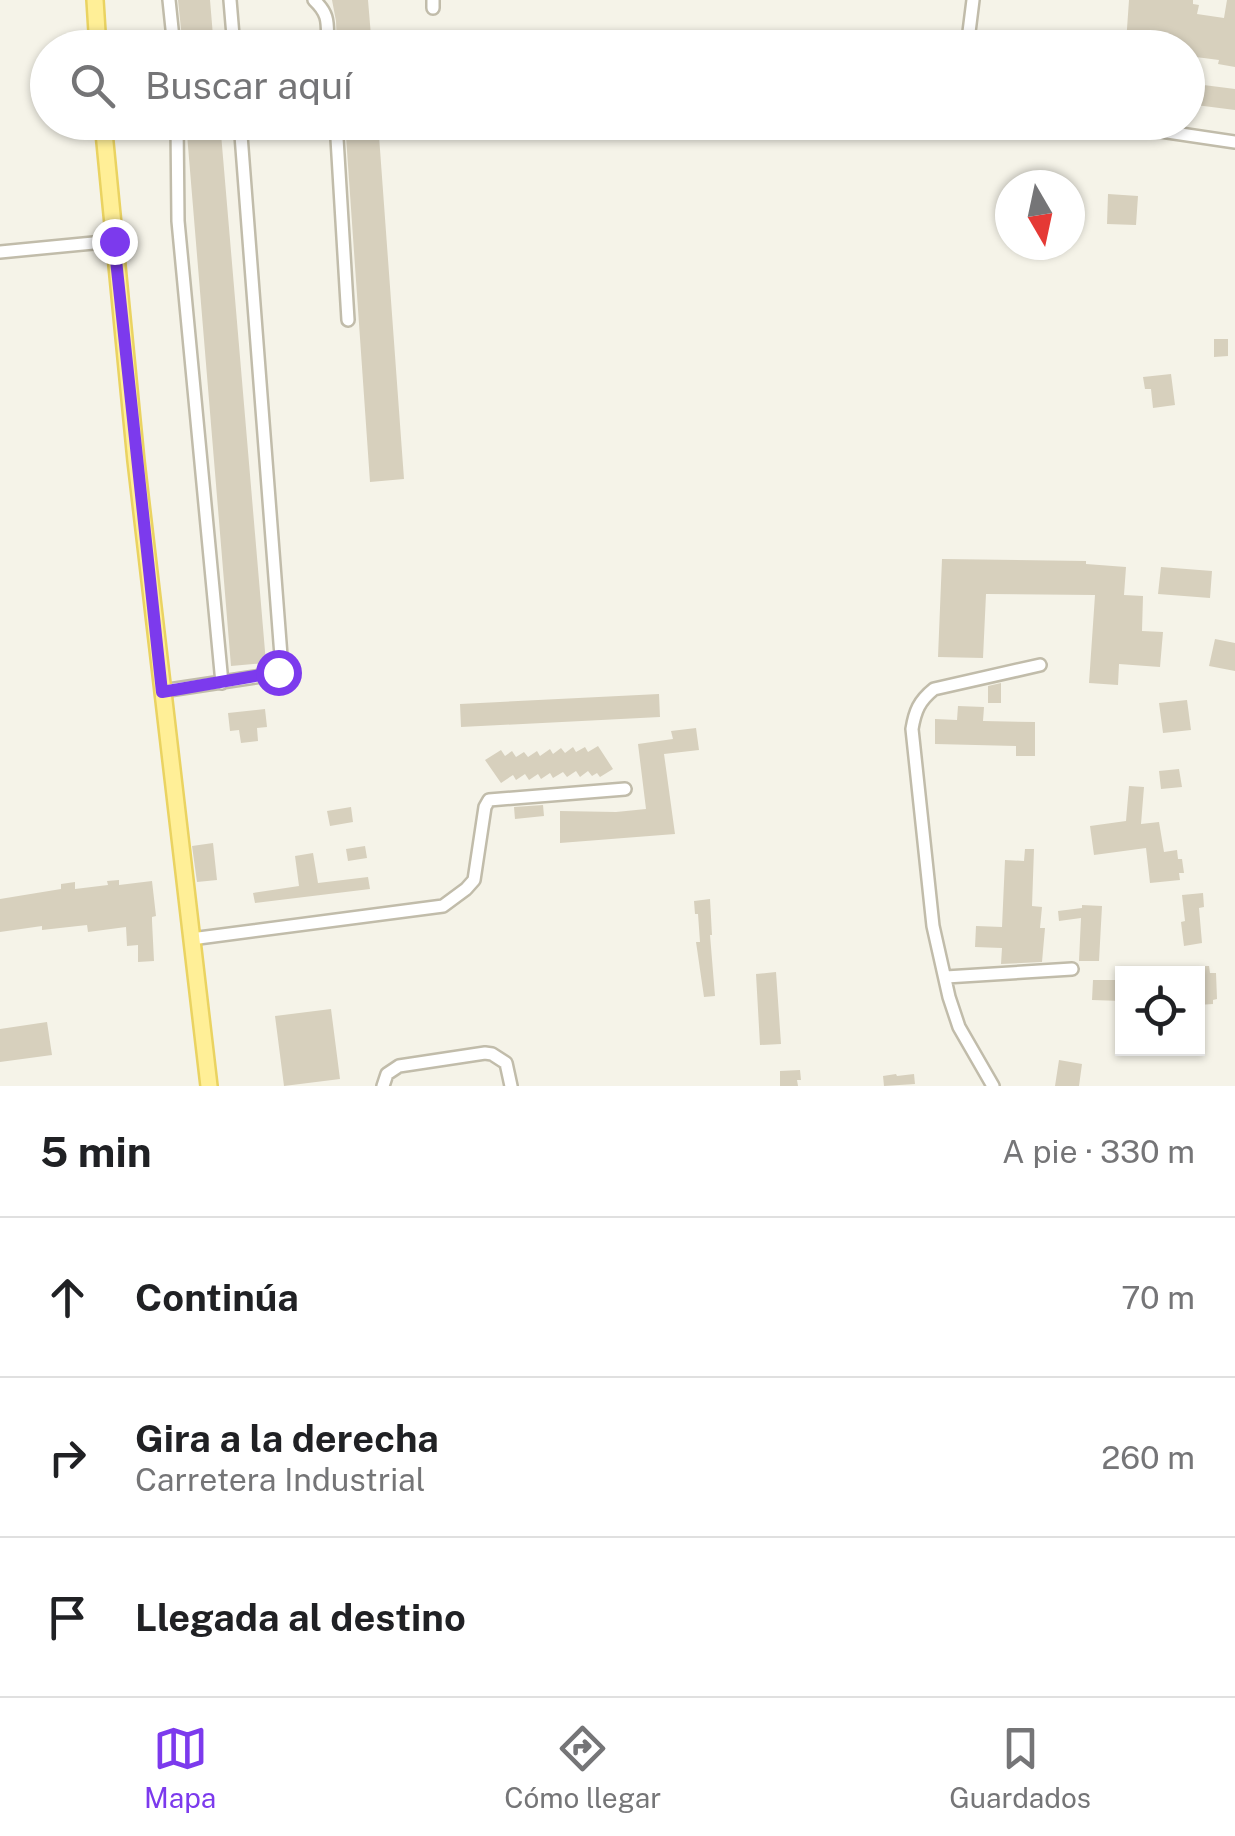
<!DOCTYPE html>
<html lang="es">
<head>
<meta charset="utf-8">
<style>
	body { margin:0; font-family:"Public Sans",sans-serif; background:#f6f6f6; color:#202124 }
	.controls { position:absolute; right:30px; bottom:30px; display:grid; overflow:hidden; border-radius:0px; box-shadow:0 2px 8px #0004 }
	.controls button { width:90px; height:90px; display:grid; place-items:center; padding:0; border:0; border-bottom:2px solid #e0e0e0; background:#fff; color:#202124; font:50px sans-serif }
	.compass { position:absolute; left:995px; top:170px; width:90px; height:90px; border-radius:50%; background:#fff; box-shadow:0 2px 8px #0004; rotate:171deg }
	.stop { position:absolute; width:30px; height:30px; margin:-22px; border:8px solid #7c3aed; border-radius:50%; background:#fff }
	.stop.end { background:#7c3aed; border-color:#fff; box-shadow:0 2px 10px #0008 }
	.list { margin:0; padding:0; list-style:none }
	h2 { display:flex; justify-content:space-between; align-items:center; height:130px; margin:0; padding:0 40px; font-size:42px }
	h2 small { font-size:32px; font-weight:400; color:#757577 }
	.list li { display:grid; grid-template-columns:65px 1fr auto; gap:30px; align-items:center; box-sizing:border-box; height:160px; padding:0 40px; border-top:2px solid #e0e0e0 }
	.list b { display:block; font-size:38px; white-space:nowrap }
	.list p { margin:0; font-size:32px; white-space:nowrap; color:#757577 }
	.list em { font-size:32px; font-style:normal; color:#757577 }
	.icon { flex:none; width:55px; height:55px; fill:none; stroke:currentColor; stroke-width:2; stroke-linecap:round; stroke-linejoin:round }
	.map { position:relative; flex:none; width:1235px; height:1086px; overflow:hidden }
	.search { position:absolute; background:#fff; box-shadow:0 2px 8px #0004; left:30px; right:30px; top:30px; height:110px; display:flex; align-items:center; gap:25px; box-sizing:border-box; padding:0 35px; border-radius:55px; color:#757577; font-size:38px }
	.sheet { height:610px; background:#fff }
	nav { display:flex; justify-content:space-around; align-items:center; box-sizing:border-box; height:140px; border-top:2px solid #e0e0e0; background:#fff; font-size:28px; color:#757577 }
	nav a { display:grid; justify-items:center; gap:5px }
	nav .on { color:#7c3aed }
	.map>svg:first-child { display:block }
</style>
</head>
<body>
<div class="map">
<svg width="1235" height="1086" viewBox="0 0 1235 1086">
	<rect width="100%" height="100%" fill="#f5f3e8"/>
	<!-- building -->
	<path fill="#d7d0bd" d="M 178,0 L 210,0 L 214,48 L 183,48 Z
		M 332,0 L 368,0 L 372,48 L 337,48 L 336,21 Z
		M 1129,0 L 1193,0 L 1193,4 L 1199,5 L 1197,14 L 1224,18 L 1227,0 L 1235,0 L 1235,67 L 1218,64 L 1219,60 L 1188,56 L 1188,48 L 1154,48 L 1126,43 Z
		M 1188,83 L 1235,89 L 1235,110 L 1188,104 Z
		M 186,122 L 220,122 L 266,663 L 231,666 Z
		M 345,122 L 378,122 L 404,479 L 370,482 Z
		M 515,122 L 555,122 L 556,129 L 516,133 Z
		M 1108,194 L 1138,196 L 1136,225 L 1107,224 Z
		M 1214,339 L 1228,339 L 1228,356 L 1214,357 Z
		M 1171,374 L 1175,405 L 1153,408 L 1151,389 L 1145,389 L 1143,377 Z
		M 942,559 L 1086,561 L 1086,564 L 1126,567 L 1124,595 L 1143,596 L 1142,631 L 1163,632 L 1160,667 L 1119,664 L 1118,685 L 1089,683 L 1095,595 L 986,594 L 983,658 L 938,657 Z
		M 1161,567 L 1212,571 L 1210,598 L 1158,594 Z
		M 1215,639 L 1235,643 L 1235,671 L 1209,666 Z
		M 1001,683 L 1001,703 L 988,703 L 988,686 Z
		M 659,694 L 660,717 L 461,727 L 460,704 Z
		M 1187,700 L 1191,730 L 1163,733 L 1159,703 Z
		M 958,706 L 984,707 L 983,721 L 1035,722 L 1035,756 L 1016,756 L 1016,746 L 935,744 L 935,719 L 957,720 Z
		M 265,709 L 267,727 L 257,728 L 258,741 L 241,743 L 239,730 L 230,731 L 228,713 Z
		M 696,728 L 699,750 L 664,754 L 675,834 L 560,843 L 560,811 L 616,812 L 646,809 L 638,744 L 673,739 L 671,731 Z
		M 598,746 L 613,769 L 600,777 L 597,773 L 592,776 L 588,771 L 580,777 L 576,771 L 567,777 L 563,772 L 553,778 L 550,773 L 541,779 L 538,774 L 529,780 L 525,774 L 516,780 L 513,775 L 501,783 L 485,760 L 501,750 L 505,756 L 512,751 L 516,757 L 524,752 L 528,757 L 537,751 L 540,756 L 550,749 L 553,754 L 561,748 L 565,753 L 573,747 L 576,752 L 585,747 L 588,752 Z
		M 1179,769 L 1182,787 L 1161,789 L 1159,771 Z
		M 1129,786 L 1144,787 L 1141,824 L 1159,822 L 1164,852 L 1177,850 L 1178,859 L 1182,859 L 1184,873 L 1179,873 L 1180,880 L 1150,883 L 1146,848 L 1094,855 L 1090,826 L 1126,821 Z
		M 543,805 L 544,816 L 515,819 L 514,807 Z
		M 351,807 L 353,822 L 330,826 L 327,811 Z
		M 213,843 L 217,880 L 197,882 L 192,846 Z
		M 365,846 L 367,858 L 348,861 L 346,849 Z
		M 1025,849 L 1034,849 L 1032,906 L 1042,907 L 1040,928 L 1045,928 L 1042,962 L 1001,964 L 1002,948 L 975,947 L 976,926 L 1002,927 L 1005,860 L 1024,861 Z
		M 313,853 L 318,883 L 368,877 L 370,889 L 255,903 L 253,893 L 299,886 L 295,856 Z
		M 119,880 L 119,885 L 152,881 L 156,916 L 152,917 L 152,921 L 154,961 L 138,962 L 138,945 L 127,946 L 126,927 L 88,932 L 87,925 L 42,930 L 42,926 L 0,932 L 0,899 L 61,889 L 61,884 L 75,882 L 75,889 L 108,885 L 107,881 Z
		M 1203,893 L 1204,907 L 1199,908 L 1202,943 L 1184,946 L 1181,922 L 1185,921 L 1182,895 Z
		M 710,899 L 712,935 L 710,935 L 715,996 L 704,997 L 696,942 L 700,942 L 698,914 L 695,914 L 694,901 Z
		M 1082,905 L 1102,906 L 1099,961 L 1079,961 L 1081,918 L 1059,921 L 1058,911 L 1082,908 Z
		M 1198,966 L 1209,966 L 1210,973 L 1216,973 L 1217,999 L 1213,1000 L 1213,1004 L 1198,1005 Z
		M 776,972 L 781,1044 L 760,1045 L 756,974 Z
		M 1093,980 L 1122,980 L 1122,1001 L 1092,1000 Z
		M 331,1009 L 340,1079 L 284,1086 L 275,1016 Z
		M 47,1022 L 52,1055 L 0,1062 L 0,1029 Z
		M 1059,1060 L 1082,1064 L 1079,1086 L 1055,1086 Z
		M 800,1070 L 801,1080 L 797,1080 L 798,1086 L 780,1086 L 780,1071 Z
		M 896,1074 L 897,1076 L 914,1074 L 915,1084 L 884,1086 L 883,1076 Z"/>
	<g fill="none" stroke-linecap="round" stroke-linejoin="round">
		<defs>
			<path id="minor" d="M 169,0 L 174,48
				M 230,0 L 234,48
				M 314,0 C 332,17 326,26 328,48
				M 433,0 L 433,8
				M 967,48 L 973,0
				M 177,122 L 178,221 L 222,683
				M 336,122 L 348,320
				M 1100,122 L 1235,142
				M 0,252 L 114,241
				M 162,691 L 275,674 L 282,669 L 240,122
				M 191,939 L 443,906 L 466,889 L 474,880 L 485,807 L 489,800 L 625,789
				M 946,977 L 1072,969
				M 383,1086 L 387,1074 L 399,1066 L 485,1053 L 492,1054 L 506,1063 L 511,1086
				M 993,1086 L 959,1027 L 949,997 L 933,926 L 912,729 C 915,711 919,701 934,689 L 1040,665"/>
			<path id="major" d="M 95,0 L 98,48
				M 103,122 L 136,461 L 209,1086"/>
		</defs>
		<!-- minor casing -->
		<use href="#minor" stroke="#c1bcaa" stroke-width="16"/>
		<!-- major casing -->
		<use href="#major" stroke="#ead361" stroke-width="20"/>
		<!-- minor -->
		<use href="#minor" stroke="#fff" stroke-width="11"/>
		<!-- major -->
		<use href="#major" stroke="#ffef97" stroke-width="15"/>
	</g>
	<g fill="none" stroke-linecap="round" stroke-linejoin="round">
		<!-- route -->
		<path stroke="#7c3aed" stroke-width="12" d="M 114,241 L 162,692 L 278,672"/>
	</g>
</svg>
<div class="controls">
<button><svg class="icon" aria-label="locate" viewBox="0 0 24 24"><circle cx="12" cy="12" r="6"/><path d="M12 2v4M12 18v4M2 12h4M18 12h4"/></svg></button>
</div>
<svg class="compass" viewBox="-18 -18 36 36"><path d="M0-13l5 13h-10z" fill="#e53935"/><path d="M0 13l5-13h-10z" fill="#757577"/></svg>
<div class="stop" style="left:278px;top:672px"></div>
<div class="stop end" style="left:114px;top:241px"></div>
<div class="search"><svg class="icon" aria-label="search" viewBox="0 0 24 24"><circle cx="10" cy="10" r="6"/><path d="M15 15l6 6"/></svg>Buscar aquí</div>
</div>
<section class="sheet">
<h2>5 min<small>A pie · 330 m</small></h2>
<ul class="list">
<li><svg class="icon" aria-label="ahead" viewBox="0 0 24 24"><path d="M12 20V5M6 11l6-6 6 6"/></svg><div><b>Continúa</b></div><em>70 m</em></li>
<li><svg class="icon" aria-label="right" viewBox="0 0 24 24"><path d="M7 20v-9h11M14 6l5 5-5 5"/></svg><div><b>Gira a la derecha</b><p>Carretera Industrial</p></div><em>260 m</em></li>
<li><svg class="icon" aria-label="arrive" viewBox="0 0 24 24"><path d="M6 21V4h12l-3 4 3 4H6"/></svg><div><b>Llegada al destino</b></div></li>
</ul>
</section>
<nav>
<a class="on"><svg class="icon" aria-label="map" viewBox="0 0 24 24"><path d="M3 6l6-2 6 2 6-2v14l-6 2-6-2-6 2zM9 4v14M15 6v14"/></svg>Mapa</a>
<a><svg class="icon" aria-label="directions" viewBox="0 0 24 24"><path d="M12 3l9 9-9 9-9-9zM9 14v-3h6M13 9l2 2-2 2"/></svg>Cómo llegar</a>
<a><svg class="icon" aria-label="saved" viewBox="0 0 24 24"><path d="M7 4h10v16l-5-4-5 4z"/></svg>Guardados</a>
</nav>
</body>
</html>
